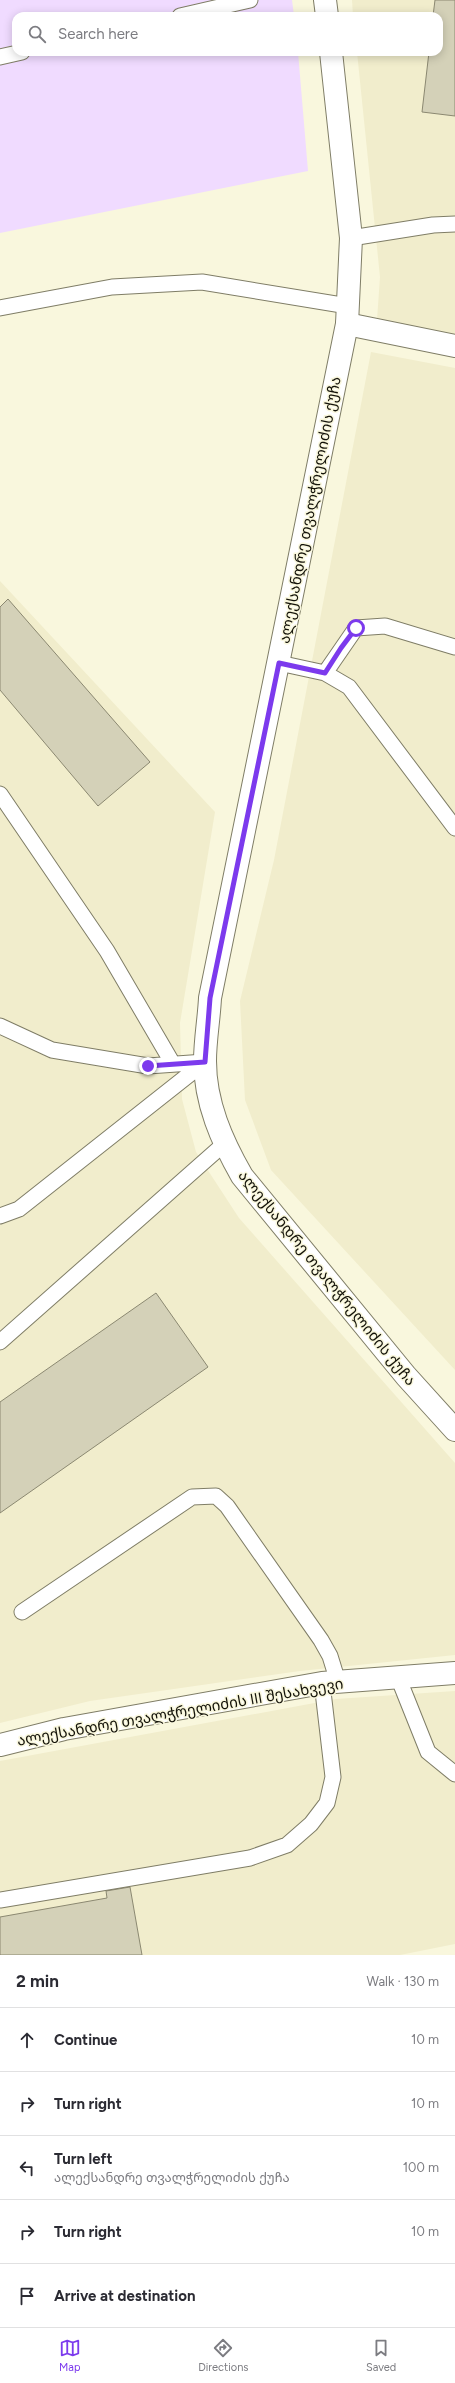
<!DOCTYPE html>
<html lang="en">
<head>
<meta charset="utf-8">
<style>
	body { margin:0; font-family:Figtree,"Noto Sans Georgian",sans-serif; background:#f2f2f3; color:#2b2b33 }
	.stop { position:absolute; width:12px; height:12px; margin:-9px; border:3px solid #7c3aed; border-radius:50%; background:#fff }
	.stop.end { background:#7c3aed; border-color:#fff; box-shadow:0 1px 4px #0008 }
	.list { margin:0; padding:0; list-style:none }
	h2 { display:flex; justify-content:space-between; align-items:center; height:52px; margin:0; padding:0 16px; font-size:17px }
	h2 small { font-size:13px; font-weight:400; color:#7c7c81 }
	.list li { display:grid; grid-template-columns:26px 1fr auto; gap:12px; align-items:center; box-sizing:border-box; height:64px; padding:0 16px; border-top:1px solid #e1e1e2 }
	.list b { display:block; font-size:15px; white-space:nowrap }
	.list p { margin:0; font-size:13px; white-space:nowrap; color:#7c7c81 }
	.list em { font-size:13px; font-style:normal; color:#7c7c81 }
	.icon { flex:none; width:22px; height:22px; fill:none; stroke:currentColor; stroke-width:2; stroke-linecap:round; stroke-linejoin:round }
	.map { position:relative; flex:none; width:455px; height:1955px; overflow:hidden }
	.search { position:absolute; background:#fff; box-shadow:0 2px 10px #0003; left:12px; right:12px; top:12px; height:44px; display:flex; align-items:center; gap:10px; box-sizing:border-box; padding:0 14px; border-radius:12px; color:#7c7c81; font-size:15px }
	.sheet { height:372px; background:#fff }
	nav { display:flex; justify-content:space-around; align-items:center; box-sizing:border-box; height:56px; border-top:1px solid #e1e1e2; background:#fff; font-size:11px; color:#7c7c81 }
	nav a { display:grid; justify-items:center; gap:2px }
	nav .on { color:#7c3aed }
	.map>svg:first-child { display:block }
</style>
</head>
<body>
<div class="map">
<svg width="455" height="1955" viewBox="0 0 455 1955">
	<rect width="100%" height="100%" fill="#f9f7dd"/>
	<!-- built -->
	<path fill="#f1edcc" d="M 352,0 L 455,0 L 455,334 L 377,320 L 380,277 L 357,52 L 439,52 L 439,16 L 353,16 Z
		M 371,352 L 455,368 L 455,1370 L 271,1170 L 245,1100 L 240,1001 L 274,860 Z
		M 0,581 L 215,812 L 180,1023 L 182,1099 L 196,1152 L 239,1218 L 455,1463 L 455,1655 L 300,1671 L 90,1701 L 0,1723 Z
		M 455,1691 L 455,1944 L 400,1955 L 0,1955 L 0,1761 L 336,1699 Z"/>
	<!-- green -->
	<path fill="#f0dbff" d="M 0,0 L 292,0 L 294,16 L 16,16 L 16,52 L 298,52 L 308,171 L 0,233 Z"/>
	<!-- building -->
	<path fill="#d4d1b8" stroke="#8b8871" d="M 435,0 L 455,0 L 455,116 L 422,112 L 429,52 L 439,52 L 439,16 L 433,16 Z
		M 8,599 L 150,762 L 98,806 L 0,690 L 0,607 Z
		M 156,1293 L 208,1367 L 0,1513 L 0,1402 Z
		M 130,1887 L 142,1955 L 0,1955 L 0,1917 L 107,1898 L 106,1891 Z"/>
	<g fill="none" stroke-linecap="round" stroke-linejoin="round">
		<defs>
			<path id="lane" d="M 180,16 L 250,0
				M 0,57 L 22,52
				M 351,238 L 433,225 L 455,224
				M 0,308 L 112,287 L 202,282 L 348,306
				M 279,663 L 325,673 L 349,687 L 455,828
				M 325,673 L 356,628 L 385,626 L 455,647
				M 0,794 L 107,951 L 173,1064
				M 0,1026 L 52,1050 L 148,1066 L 205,1062
				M 0,1216 L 19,1209 L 205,1062
				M 0,1342 L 224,1144
				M 22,1612 L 192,1497 L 216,1496 L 227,1506 L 321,1640 L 330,1656 L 338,1682
				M 398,1677 L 428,1752 L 455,1774
				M 0,1900 L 250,1858 L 287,1845 L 311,1824 L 327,1803 L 333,1777 L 322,1683"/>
			<path id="street" d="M 347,324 L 455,346
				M 0,1745 L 64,1729 L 322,1683 L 455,1673"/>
			<path id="secondary" d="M 325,0 L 327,16
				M 331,52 L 351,238 L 347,324 L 210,998 C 209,1019 205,1040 205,1061 C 205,1103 222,1141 242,1176 L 406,1376 L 455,1430"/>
		</defs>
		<!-- lane casing -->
		<use href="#lane" stroke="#7f7d66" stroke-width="17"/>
		<!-- street casing -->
		<use href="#street" stroke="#7f7d66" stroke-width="24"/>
		<!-- secondary casing -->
		<use href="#secondary" stroke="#7f7d66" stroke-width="24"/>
		<!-- lane -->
		<use href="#lane" stroke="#fff" stroke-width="15"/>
		<!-- street -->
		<use href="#street" stroke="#fff" stroke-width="22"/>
		<!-- secondary -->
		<use href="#secondary" stroke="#fff" stroke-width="22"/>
	</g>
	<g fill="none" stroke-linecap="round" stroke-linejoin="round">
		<!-- route -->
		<path stroke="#7c3aed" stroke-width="5" d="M 148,1066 L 205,1062 L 210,998 L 279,663 L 325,673 L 341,648 L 356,628"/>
	</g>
	<g text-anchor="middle" stroke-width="3" stroke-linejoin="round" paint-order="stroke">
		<!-- street labels -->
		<g font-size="15" fill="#131209" stroke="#f9f7dd">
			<text transform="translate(310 510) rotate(-79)" y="5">ალექსანდრე თვალჭრელიძის ქუჩა</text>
			<text transform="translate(327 1278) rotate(51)" y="5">ალექსანდრე თვალჭრელიძის ქუჩა</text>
			<text transform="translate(180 1712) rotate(-10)" y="5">ალექსანდრე თვალჭრელიძის III შესახვევი</text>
		</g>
	</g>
</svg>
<div class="stop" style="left:356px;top:628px"></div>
<div class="stop end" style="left:148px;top:1066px"></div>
<div class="search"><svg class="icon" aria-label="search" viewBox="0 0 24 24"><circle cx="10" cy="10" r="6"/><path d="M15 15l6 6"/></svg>Search here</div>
</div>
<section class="sheet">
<h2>2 min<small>Walk · 130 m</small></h2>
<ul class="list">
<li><svg class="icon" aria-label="ahead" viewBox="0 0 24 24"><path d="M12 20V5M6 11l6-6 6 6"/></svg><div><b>Continue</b></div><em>10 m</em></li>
<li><svg class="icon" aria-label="right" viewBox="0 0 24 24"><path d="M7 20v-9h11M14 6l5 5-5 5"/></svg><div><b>Turn right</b></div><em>10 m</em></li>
<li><svg class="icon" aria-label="left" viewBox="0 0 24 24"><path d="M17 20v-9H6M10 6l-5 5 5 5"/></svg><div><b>Turn left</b><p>ალექსანდრე თვალჭრელიძის ქუჩა</p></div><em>100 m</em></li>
<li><svg class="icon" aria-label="right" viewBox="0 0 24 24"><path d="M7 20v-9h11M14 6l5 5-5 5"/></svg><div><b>Turn right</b></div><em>10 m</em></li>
<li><svg class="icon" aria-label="arrive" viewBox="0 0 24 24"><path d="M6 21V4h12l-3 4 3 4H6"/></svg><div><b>Arrive at destination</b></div></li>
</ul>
</section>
<nav>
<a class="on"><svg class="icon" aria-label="map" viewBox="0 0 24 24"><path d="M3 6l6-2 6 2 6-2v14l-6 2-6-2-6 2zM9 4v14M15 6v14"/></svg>Map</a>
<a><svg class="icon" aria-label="directions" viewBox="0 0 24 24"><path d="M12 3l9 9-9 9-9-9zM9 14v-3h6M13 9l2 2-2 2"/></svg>Directions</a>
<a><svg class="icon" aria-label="saved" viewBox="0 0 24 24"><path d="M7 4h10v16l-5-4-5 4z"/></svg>Saved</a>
</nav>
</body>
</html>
